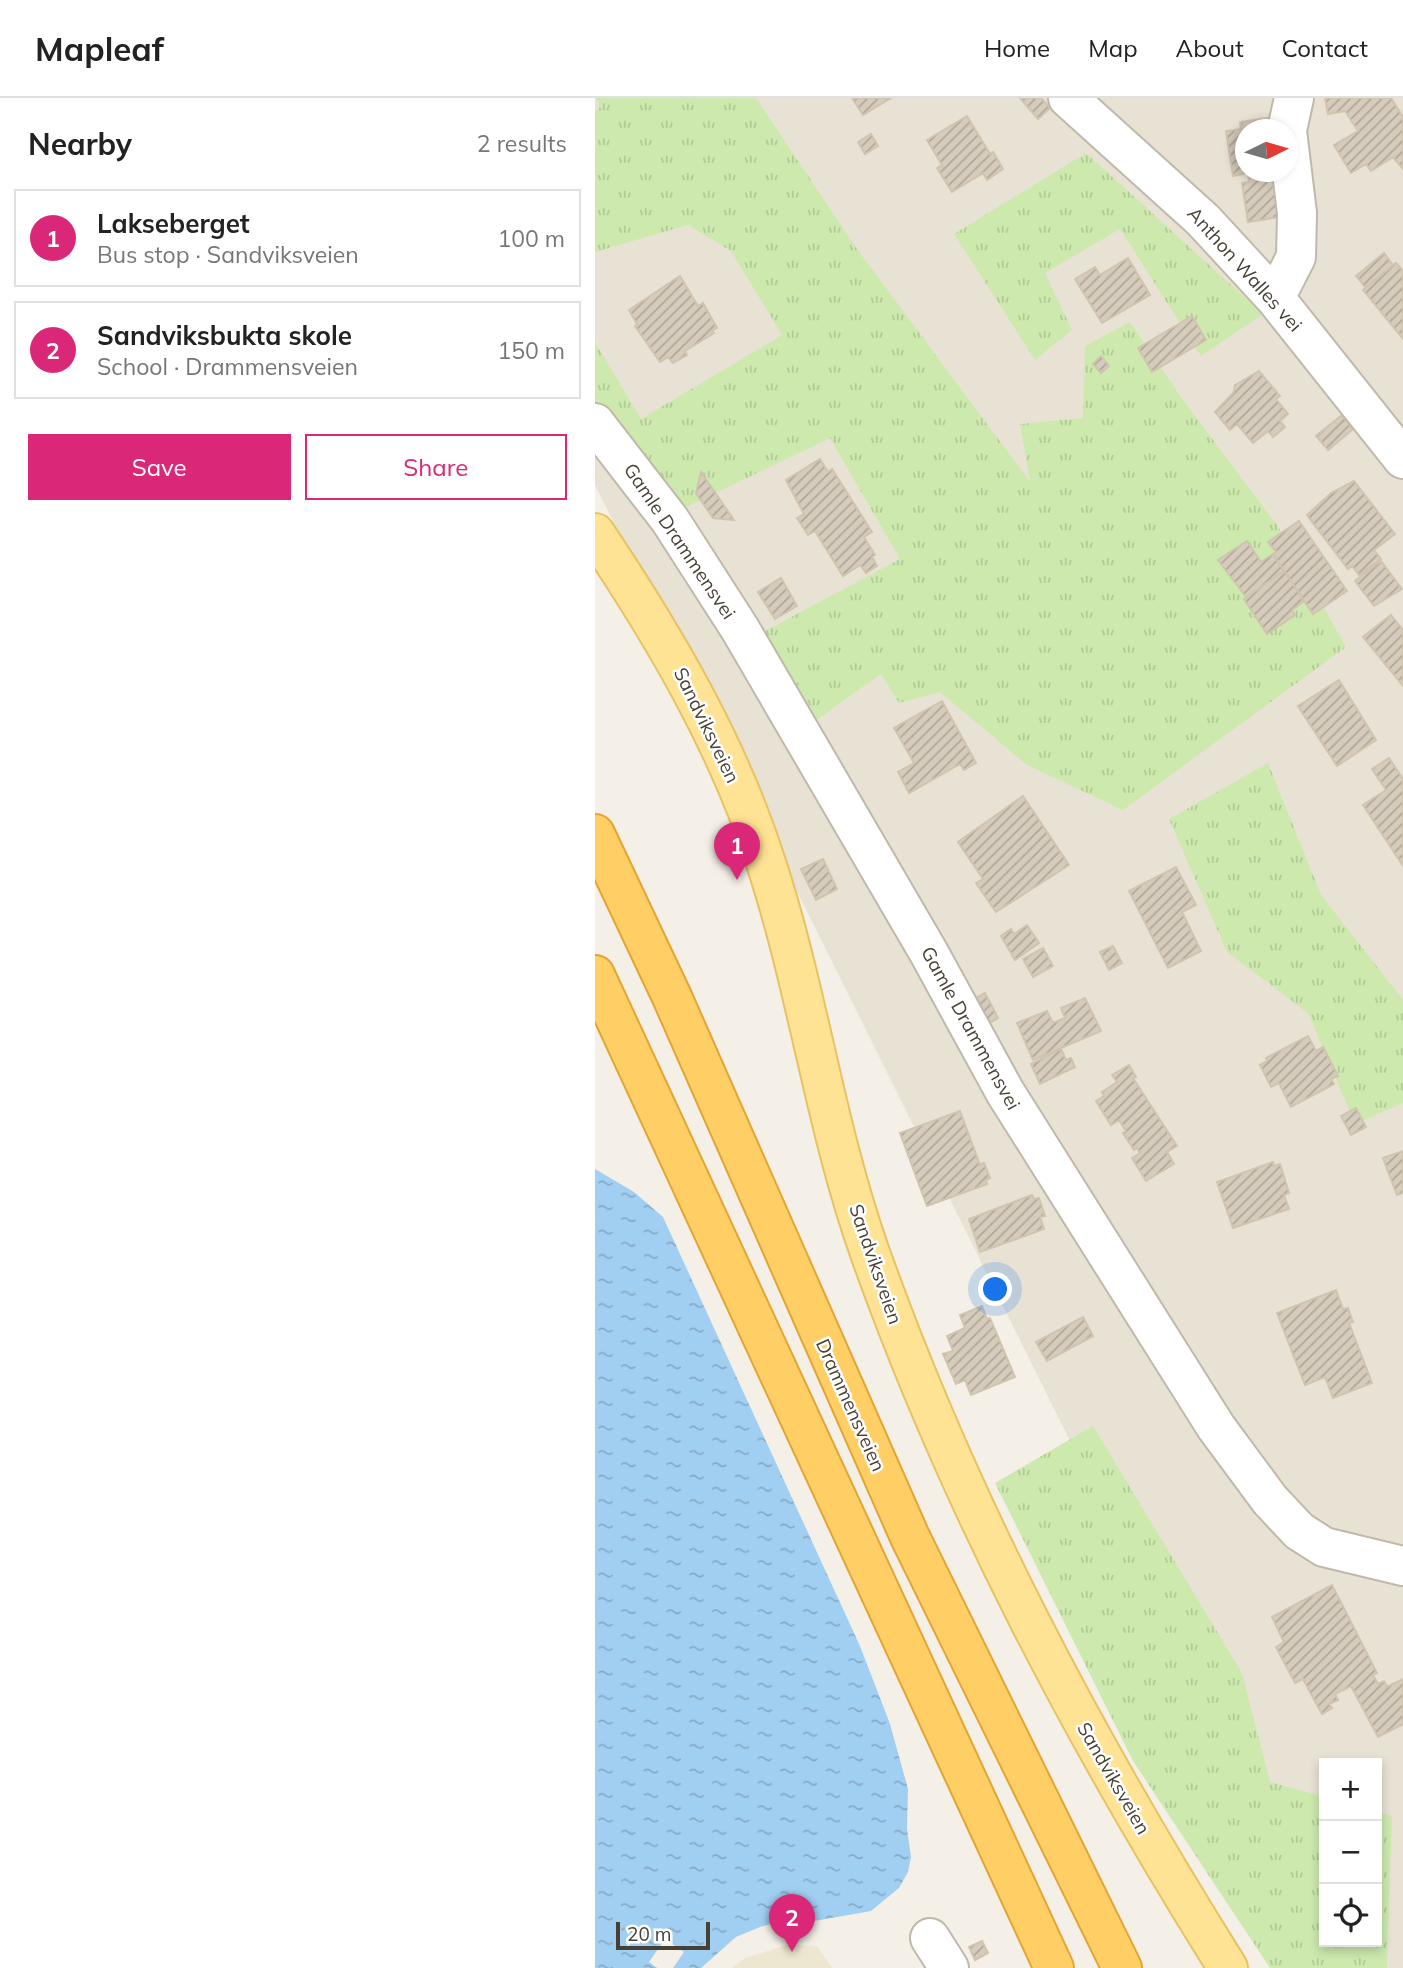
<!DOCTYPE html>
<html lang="en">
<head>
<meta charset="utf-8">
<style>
	body { margin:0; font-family:Mulish,sans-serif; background:#f2f2f2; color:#222 }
	.controls { position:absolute; right:21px; bottom:21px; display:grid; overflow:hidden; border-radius:0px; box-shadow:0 4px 10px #0003 }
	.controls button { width:63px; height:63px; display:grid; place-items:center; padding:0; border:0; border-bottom:2px solid #e0e0e0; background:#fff; color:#222; font:35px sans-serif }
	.compass { position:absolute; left:640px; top:21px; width:63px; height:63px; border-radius:50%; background:#fff; box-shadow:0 4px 10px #0003; rotate:85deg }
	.scale { position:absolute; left:21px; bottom:18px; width:94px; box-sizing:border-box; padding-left:7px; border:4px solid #474135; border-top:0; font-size:19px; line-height:24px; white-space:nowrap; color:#474135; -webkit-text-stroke:5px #fff; paint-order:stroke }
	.you { position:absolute; left:401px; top:1192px; width:24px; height:24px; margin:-18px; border:5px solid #fff; border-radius:50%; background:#1a73e8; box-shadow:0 0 0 10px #1a73e833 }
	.badge { display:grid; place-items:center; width:46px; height:46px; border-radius:50%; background:#db2777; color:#fff; font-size:23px; font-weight:700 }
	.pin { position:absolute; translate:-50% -58px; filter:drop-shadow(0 2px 4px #0008) }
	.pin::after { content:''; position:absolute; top:37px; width:24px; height:21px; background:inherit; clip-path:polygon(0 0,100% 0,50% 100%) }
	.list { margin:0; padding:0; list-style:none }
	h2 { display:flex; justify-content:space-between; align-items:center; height:91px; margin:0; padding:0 28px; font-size:30px }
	h2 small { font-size:23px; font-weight:400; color:#767676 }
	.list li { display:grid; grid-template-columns:46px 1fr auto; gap:21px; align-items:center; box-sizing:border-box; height:98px; margin:0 14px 14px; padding:0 14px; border:2px solid #e0e0e0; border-radius:0px }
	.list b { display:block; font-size:26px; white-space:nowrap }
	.list p { margin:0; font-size:23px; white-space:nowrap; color:#767676 }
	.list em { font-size:23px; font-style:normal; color:#767676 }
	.actions { display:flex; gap:14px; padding:21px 28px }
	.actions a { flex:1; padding:16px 0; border:2px solid #db2777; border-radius:0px; text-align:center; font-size:24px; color:#db2777 }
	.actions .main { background:#db2777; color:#fff }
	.icon { flex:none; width:38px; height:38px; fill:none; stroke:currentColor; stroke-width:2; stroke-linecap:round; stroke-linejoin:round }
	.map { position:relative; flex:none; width:808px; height:1870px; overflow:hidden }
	header { display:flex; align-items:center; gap:42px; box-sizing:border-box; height:98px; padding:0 35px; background:#fff; border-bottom:2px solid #e0e0e0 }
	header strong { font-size:33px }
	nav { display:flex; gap:38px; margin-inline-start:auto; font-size:24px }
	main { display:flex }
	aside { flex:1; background:#fff }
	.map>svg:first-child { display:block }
</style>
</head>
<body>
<header>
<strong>Mapleaf</strong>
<nav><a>Home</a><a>Map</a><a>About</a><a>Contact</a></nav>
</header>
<main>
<aside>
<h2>Nearby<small>2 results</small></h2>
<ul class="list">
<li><span class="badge">1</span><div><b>Lakseberget</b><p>Bus stop · Sandviksveien</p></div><em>100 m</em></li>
<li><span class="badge">2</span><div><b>Sandviksbukta skole</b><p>School · Drammensveien</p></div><em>150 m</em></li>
</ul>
<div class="actions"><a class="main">Save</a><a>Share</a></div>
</aside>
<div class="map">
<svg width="808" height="1870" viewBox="0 0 808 1870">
	<defs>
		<pattern id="grass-tufts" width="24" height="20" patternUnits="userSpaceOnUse" patternTransform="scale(1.75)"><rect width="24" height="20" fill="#cde9ae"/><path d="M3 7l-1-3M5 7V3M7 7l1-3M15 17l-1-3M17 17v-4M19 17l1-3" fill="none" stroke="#b1c996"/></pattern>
		<pattern id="water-ripples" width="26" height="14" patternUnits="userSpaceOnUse" patternTransform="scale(1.75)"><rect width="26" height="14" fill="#a1cff2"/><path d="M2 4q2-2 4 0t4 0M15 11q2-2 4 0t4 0" fill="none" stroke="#85aac5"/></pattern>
		<pattern id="building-hatch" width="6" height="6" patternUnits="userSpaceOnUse" patternTransform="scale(1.75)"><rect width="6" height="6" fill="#d6ccbc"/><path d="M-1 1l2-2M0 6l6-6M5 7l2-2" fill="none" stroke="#afa79a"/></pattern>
	</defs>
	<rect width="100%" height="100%" fill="#f4f0e7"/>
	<!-- residential -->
	<path fill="#e8e2d5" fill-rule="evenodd" d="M 0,0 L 808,0 L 808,1870 L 737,1870 L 0,387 ZM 650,32 L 692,32 L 692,74 L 650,74 ZM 729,1665 L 782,1665 L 782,1844 L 729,1844 Z"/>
	<!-- education -->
	<path fill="#ede6d0" d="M 192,1847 L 222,1848 L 237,1870 L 137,1870 L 150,1860 Z"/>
	<!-- grass -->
	<path fill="url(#grass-tufts)" d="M 1,0 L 161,0 L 262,151 L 435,384 L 425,326 L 488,320 L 490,248 L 535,224 L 588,302 L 682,427 L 751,549 L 528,712 L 432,667 L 345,594 L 304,605 L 286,576 L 213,628 L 163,537 L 305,461 L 235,340 L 79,415 L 0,306 L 0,244 L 46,321 L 187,237 L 136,153 L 93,127 L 0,154 L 0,14 L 5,9 Z
		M 491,55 L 668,216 L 606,258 L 525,131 L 450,175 L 477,232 L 440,262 L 359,136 Z
		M 673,665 L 726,797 L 808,902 L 808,1005 L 760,1026 L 713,915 L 632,854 L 574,721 Z
		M 498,1328 L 647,1575 L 675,1684 L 729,1699 L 729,1844 L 782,1844 L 782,1714 L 797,1718 L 792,1870 L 675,1870 L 538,1663 L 400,1385 Z"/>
	<!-- water -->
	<path fill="url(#water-ripples)" d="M 0,1071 L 39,1094 L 68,1119 L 265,1548 L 295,1626 L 313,1691 L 312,1731 L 316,1759 L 313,1774 L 304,1790 L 276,1813 L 219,1823 L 193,1821 L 165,1829 L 141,1839 L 106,1870 L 0,1870 Z"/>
	<!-- pier -->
	<path fill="#f4f0e7" d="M 70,1841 L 89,1854 L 78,1870 L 62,1870 L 54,1864 Z"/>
	<!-- building -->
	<path fill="url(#building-hatch)" stroke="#d1c4af" stroke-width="2" d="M 257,0 L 296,0 L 268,17 Z
		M 425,0 L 446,0 L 455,10 L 443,21 Z
		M 730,0 L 796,0 L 808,19 L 808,71 L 798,59 L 776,73 L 771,66 L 756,75 L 739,47 L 763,33 L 750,13 L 733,16 Z
		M 372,18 L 395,56 L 398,54 L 408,71 L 392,82 L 388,75 L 357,94 L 342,70 L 347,67 L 332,42 Z
		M 679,19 L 687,32 L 650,32 L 650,74 L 692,74 L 691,118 L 653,124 L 647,85 L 654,84 L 653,75 L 638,78 L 631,33 L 646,31 L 645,24 Z
		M 276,36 L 283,48 L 270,56 L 263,44 Z
		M 789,155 L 798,167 L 771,190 L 761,178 Z
		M 533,160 L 555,197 L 507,225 L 480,181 L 500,169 L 505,177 Z
		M 801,165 L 808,173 L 808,241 L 768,192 Z
		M 85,178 L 103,208 L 108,205 L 122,230 L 117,233 L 119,235 L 90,253 L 92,257 L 78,265 L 73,259 L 65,264 L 40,228 L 42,226 L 34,212 Z
		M 597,218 L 611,242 L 557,274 L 543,250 Z
		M 506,258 L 514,268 L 506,275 L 498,266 Z
		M 664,273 L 685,298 L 681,301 L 693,316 L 685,323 L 690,329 L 678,339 L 673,333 L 658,345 L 642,326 L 635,332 L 620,314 L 639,294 L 640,287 Z
		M 747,317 L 758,331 L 733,352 L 721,338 Z
		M 225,361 L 233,374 L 237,371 L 277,434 L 269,439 L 280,457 L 277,459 L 282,468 L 271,475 L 265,467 L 248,478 L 220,433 L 213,437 L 202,420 L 209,416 L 191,382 Z
		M 106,374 L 139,422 L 118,420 L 101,395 Z
		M 759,383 L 800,436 L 779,452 L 786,461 L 764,477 L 757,468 L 753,471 L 712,417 L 736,395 Z
		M 704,423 L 752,493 L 718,516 L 678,456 L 681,454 L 673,444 Z
		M 652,443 L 666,464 L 678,456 L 689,473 L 651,499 L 623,462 Z
		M 786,463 L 807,491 L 779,508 L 760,483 Z
		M 689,473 L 709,503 L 697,512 L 700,517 L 672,536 L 649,501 Z
		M 186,480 L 202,508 L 180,521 L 163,494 Z
		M 796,517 L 808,532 L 808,588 L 768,539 Z
		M 744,582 L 781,642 L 742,668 L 703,608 Z
		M 347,603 L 381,665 L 369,672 L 365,666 L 314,695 L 303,674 L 319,665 L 299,630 Z
		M 794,660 L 808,681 L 808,768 L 768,707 L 791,692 L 777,671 Z
		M 428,698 L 474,767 L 401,814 L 381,785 L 388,781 L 363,744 Z
		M 228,761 L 242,791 L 221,802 L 206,771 Z
		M 581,769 L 601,807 L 587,814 L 606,853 L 573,870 L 534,793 Z
		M 432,827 L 444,845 L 420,862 L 406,838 L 416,831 L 419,836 Z
		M 518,848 L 527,865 L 514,872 L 505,854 Z
		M 448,850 L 458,868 L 438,879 L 428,861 Z
		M 390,895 L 403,920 L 389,928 L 376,903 Z
		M 490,900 L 506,933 L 438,962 L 422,925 L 452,913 L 458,925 L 470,920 L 466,910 Z
		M 713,938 L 721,953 L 728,949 L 743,978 L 736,981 L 739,986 L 696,1009 L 684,985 L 676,989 L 665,967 L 672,963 L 671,960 Z
		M 466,951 L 471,962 L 476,960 L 480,969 L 445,986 L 436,966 Z
		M 534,967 L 541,979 L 538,980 L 582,1048 L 572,1054 L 579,1066 L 551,1083 L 537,1060 L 545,1055 L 542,1050 L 539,1052 L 528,1035 L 531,1033 L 524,1022 L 516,1027 L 501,1003 L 509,998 L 507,994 L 522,984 L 517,977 Z
		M 761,1010 L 771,1029 L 756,1037 L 746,1018 Z
		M 365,1013 L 385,1067 L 389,1065 L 395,1080 L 391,1082 L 392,1086 L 332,1108 L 305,1035 Z
		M 808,1053 L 808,1095 L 802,1097 L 788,1060 Z
		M 678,1064 L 679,1068 L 685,1066 L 694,1095 L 689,1097 L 694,1111 L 638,1130 L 622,1084 Z
		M 437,1097 L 439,1101 L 444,1100 L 450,1118 L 445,1119 L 449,1131 L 385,1154 L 374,1121 Z
		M 741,1192 L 748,1211 L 753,1210 L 758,1224 L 754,1225 L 777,1285 L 738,1300 L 730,1279 L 710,1287 L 682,1215 Z
		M 387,1208 L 392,1221 L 395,1220 L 420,1279 L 376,1297 L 370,1282 L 361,1286 L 348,1256 L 358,1253 L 352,1238 L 370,1230 L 365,1217 Z
		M 488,1219 L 498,1238 L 452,1263 L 441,1244 Z
		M 737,1487 L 782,1575 L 778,1577 L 783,1586 L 789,1583 L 792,1589 L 808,1581 L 808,1626 L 783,1639 L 756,1588 L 740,1596 L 743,1602 L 734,1606 L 737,1610 L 727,1616 L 708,1581 L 700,1585 L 681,1549 L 689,1544 L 677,1519 Z
		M 387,1843 L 393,1855 L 380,1862 L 374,1849 Z"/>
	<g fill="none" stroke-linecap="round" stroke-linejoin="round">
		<defs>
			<path id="minor" d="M 473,0 L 608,122 L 680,200 L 808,361
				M 692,32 L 699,0
				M 680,200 L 701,159 L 702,115 L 692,33
				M 0,325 L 75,422 L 145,531 L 334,855 L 410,994 L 621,1329 L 675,1402 L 704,1433 L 729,1449 L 808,1468
				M 335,1840 L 354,1870"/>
			<path id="major" d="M 0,435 C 69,538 133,646 171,765 C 213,893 230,1028 275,1155 C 365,1408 491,1644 633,1870"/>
			<path id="highway" d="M 0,736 L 77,899 L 315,1439 L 527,1870
				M 0,877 L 459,1870"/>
		</defs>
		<!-- minor casing -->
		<use href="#minor" stroke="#c0b8a9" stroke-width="42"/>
		<!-- major casing -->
		<use href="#major" stroke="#e7c262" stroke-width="42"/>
		<!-- highway casing -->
		<use href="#highway" stroke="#e2a533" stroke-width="42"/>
		<!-- minor -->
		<use href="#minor" stroke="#fff" stroke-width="38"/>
		<!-- major -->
		<use href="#major" stroke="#ffe394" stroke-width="38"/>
		<!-- highway -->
		<use href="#highway" stroke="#ffcf66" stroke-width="38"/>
	</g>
	<g text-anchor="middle" stroke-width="5" stroke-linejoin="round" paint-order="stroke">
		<!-- street labels -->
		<g font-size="19" fill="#474135" stroke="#fff">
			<text transform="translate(650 171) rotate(48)" y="7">Anthon Walles vei</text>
			<text transform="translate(85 443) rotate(56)" y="7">Gamle Drammensvei</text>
			<text transform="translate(112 627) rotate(64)" y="7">Sandviksveien</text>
			<text transform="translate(376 930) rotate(61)" y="7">Gamle Drammensvei</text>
			<text transform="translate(281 1166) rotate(71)" y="7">Sandviksveien</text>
			<text transform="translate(256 1307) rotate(66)" y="7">Drammensveien</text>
			<text transform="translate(519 1680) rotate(60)" y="7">Sandviksveien</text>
		</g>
	</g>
</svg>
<div class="controls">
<button>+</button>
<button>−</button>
<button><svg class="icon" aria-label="locate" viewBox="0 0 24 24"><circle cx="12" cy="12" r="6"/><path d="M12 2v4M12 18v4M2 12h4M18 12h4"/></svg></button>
</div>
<svg class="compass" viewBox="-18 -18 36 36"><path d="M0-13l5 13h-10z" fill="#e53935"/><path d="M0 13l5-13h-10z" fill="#767676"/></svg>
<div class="scale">20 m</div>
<div class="you"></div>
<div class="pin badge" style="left:142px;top:782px">1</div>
<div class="pin badge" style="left:197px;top:1854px">2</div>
</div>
</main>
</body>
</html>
